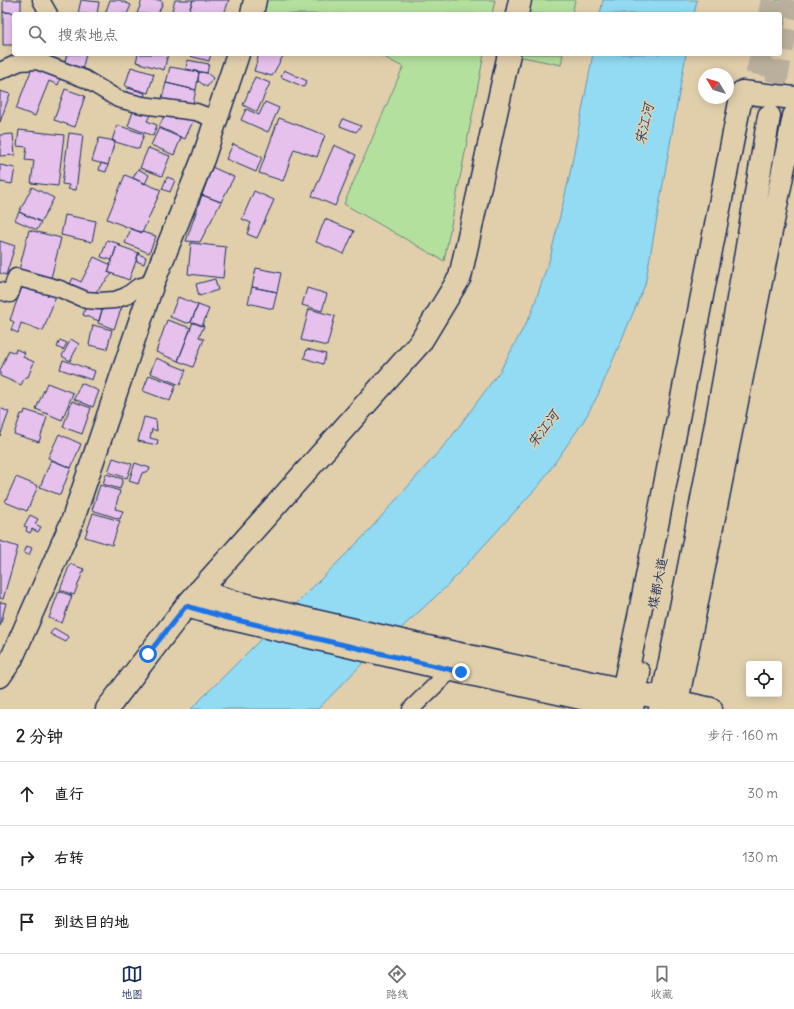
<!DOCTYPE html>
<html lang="zh">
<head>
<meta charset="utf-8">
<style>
	body { margin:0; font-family:Delius,"LXGW WenKai TC",sans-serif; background:#f6f6f6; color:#202124 }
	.controls { position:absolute; right:12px; bottom:12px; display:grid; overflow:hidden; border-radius:4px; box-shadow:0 2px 10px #0003 }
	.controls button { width:36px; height:36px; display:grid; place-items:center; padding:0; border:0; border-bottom:1px solid #e0e0e0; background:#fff; color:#202124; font:20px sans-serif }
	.compass { position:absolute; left:698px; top:68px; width:36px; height:36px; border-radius:50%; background:#fff; box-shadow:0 2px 10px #0003; rotate:308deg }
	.stop { position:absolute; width:12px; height:12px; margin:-9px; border:3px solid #1a73e8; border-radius:50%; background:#fff }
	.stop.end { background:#1a73e8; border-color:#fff; box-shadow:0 1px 4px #0008 }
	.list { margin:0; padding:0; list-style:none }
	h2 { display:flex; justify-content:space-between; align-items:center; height:52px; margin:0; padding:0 16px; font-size:17px }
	h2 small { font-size:13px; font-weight:400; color:#757577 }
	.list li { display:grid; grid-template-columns:26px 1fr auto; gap:12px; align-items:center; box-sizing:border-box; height:64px; padding:0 16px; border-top:1px solid #e0e0e0 }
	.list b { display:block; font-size:15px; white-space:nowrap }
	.list em { font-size:13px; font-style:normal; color:#757577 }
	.icon { flex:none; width:22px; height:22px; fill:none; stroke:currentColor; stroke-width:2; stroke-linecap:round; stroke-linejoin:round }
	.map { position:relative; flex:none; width:794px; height:709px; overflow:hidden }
	.search { position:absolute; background:#fff; box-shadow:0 2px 10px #0003; left:12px; right:12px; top:12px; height:44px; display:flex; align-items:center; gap:10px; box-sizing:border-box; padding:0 14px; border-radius:4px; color:#757577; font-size:15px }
	.sheet { height:244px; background:#fff }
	nav { display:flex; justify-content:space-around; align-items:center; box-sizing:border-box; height:56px; border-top:1px solid #e0e0e0; background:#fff; font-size:11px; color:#757577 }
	nav a { display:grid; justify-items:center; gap:2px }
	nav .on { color:#1b2f5e }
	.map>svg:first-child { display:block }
</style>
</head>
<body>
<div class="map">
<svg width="794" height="709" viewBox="0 0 794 709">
	<rect width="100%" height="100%" fill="#e1cfac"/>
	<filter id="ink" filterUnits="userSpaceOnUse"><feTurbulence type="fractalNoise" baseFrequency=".025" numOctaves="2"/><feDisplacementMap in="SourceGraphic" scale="8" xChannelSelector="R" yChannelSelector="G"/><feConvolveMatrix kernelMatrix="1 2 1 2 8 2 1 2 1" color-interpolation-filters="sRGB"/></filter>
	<g filter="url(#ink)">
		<!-- green -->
		<path fill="#b4e09e" stroke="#68887e" d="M 266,0 L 495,0 L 492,14 L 262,14 Z
			M 529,0 L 575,0 L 572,14 L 526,14 Z
			M 776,0 L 789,0 L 782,37 L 780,37 L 780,14 L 774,14 Z
			M 370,54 L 484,54 L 444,261 L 344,204 L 403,67 L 382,56 Z
			M 518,54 L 563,54 L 561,65 L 518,56 Z"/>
		<!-- water -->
		<path fill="#92dbf3" stroke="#6296b7" d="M 603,0 L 697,0 L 694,14 L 600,14 Z
			M 593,54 L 686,54 L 645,285 L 598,395 L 583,422 L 540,484 L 447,586 L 361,665 L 318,709 L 191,709 L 364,536 L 449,440 L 500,371 L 531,314 L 550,258 L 569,178 Z"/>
		<!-- building -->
		<path fill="#e5c1ec" stroke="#1b2f5e" d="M 3,0 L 21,0 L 21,13 L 3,12 Z
			M 81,0 L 99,2 L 97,14 L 78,14 Z
			M 110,0 L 119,0 L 131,5 L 127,14 L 105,14 Z
			M 142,0 L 159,0 L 163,2 L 158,14 L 137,14 Z
			M 175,0 L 193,0 L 188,14 L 171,14 Z
			M 193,0 L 229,0 L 224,14 L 188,14 Z
			M 3,12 L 21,13 L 14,14 L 14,45 L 3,45 Z
			M 67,54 L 86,54 L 82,70 L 64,65 Z
			M 138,54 L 168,54 L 164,70 L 136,62 Z
			M 190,54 L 211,54 L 209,61 L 190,56 Z
			M 259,54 L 284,54 L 272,76 L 254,71 Z
			M 187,60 L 209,64 L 207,73 L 186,69 Z
			M 34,63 L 62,74 L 58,85 L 49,81 L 35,116 L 16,109 Z
			M 131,67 L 154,74 L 148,93 L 125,86 Z
			M 170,67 L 199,72 L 196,90 L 166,83 Z
			M 284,70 L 307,81 L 304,87 L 281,77 Z
			M 199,72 L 207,73 L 213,78 L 207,87 L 198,81 Z
			M 255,77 L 270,83 L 257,112 L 243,105 Z
			M 166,83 L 196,90 L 192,108 L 161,102 Z
			M 128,88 L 145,93 L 143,101 L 126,96 Z
			M 65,89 L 85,96 L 75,127 L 54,120 Z
			M 0,91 L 10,94 L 0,122 Z
			M 265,102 L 279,108 L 268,132 L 241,120 L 246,109 L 259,115 Z
			M 134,109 L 150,115 L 147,121 L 157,125 L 153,136 L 128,126 Z
			M 167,110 L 193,121 L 185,139 L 159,127 Z
			M 279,118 L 325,135 L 317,157 L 294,149 L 283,181 L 259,173 Z
			M 343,119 L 361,126 L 356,132 L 340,126 Z
			M 117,125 L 144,134 L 139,149 L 112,141 Z
			M 159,128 L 181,138 L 174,155 L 151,145 Z
			M 19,130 L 64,135 L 58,186 L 31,183 L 34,161 L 25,160 L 27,147 L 17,146 Z
			M 69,133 L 83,135 L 76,190 L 68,189 L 69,185 L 62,184 Z
			M 13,134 L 15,155 L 0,156 L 0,135 Z
			M 99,138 L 115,141 L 108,165 L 92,161 Z
			M 233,144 L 262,157 L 256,172 L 226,159 Z
			M 334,145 L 356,155 L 335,206 L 312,196 Z
			M 148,148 L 170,156 L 162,176 L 140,168 Z
			M 101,163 L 108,165 L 106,172 L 99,170 Z
			M 0,165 L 15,168 L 12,184 L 1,182 L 0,184 Z
			M 212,167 L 234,177 L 221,202 L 202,195 Z
			M 138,169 L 149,175 L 145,184 L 133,178 Z
			M 125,175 L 161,190 L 142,233 L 107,219 Z
			M 167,177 L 175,180 L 170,192 L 162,189 Z
			M 32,187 L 54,198 L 41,222 L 19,212 Z
			M 254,191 L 274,200 L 257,238 L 247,234 L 251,223 L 242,219 Z
			M 202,195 L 221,202 L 200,242 L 186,241 Z
			M 19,212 L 41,222 L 37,230 L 15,220 Z
			M 65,215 L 96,221 L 92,242 L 61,235 Z
			M 325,219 L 354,231 L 344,254 L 316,242 Z
			M 131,229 L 156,236 L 149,253 L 125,243 Z
			M 29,230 L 61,238 L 51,278 L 19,270 Z
			M 107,240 L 120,244 L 120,246 L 117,245 L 112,260 L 101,257 Z
			M 0,241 L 15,246 L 6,275 L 0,273 Z
			M 191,243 L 226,247 L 223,278 L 188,274 Z
			M 117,245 L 139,253 L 129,280 L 108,272 Z
			M 138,254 L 146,257 L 144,264 L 136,261 Z
			M 94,257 L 111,265 L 108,272 L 112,274 L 91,297 L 69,286 L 73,278 L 81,282 Z
			M 256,268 L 281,273 L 277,292 L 252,287 Z
			M 215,279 L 218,290 L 199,296 L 196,284 Z
			M 24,281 L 57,293 L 43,331 L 21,323 L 18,333 L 11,330 L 14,322 L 10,320 Z
			M 252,287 L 277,292 L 273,309 L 248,303 Z
			M 307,288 L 327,294 L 322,311 L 302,305 Z
			M 178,297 L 198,305 L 191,322 L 187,323 L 170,317 Z
			M 124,301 L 114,329 L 98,323 L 103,307 Z
			M 87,302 L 103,307 L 99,321 L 83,315 Z
			M 198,305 L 209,309 L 202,326 L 191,322 Z
			M 309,309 L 335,316 L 327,346 L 301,340 Z
			M 167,320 L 191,328 L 178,361 L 156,352 Z
			M 193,322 L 204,326 L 199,337 L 204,339 L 193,367 L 178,361 Z
			M 93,325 L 112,330 L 107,349 L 89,345 Z
			M 71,339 L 79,344 L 70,361 L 62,356 Z
			M 60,340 L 67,343 L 63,350 L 57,347 Z
			M 16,349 L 25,353 L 23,357 L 34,362 L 28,377 L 25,377 L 21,385 L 0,376 L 0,371 L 9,350 L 15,353 Z
			M 307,349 L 326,354 L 323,364 L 304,358 Z
			M 156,358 L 186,370 L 180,385 L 150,373 Z
			M 63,360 L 95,371 L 92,380 L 60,369 Z
			M 149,375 L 176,385 L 170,401 L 143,391 Z
			M 47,383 L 73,393 L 62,420 L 36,409 Z
			M 81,383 L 99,391 L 93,407 L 74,399 Z
			M 72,401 L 91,408 L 82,434 L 63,427 Z
			M 0,408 L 9,412 L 0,436 Z
			M 25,410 L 47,417 L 39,442 L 14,434 L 21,414 L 24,414 Z
			M 144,417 L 156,420 L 157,431 L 152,429 L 150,438 L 158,440 L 157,445 L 138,441 Z
			M 59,434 L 81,444 L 71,468 L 48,458 Z
			M 113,458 L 132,464 L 127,478 L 108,472 Z
			M 51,460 L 71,468 L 60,495 L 40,487 Z
			M 135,463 L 150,468 L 149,471 L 142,473 L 138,484 L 129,481 Z
			M 106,474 L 123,479 L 120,489 L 103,484 Z
			M 16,477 L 38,486 L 27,511 L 5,502 Z
			M 100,485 L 120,491 L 115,509 L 123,511 L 120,519 L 92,510 Z
			M 93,513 L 120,521 L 112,545 L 85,537 Z
			M 30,515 L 38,519 L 35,524 L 41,527 L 38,532 L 32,529 L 30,533 L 26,531 L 27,527 L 24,526 Z
			M 0,541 L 18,547 L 3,599 L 0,598 Z
			M 27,546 L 32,548 L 29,555 L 24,553 Z
			M 70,564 L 84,569 L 74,595 L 60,590 Z
			M 59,591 L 72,596 L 62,623 L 49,618 Z
			M 0,602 L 6,603 L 0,626 Z
			M 54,628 L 69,637 L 66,642 L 50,634 Z"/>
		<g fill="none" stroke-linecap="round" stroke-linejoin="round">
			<!-- secondary-tunnel -->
			<path stroke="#b9af9c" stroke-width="22" stroke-dasharray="22 11" stroke-linecap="butt" d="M 769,14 L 772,0
				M 750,107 L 761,54
				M 770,115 L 792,0"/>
			<defs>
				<path id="street" d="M 41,0 L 49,14
					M 0,71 L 20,62 L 37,61 L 85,79 L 118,99 L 142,105 L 196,112 L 215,119
					M 0,291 L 10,294 L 16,277 L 60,289 L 86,300 L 99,301 L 115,300 L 126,296 L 138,287 L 153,283
					M 411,709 L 451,670"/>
				<path id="secondary" d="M 517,14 L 520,0
					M 199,591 L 238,603 L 432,648 L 711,709
					M 186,606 L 228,618 L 425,664 L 631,709
					M 623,691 L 641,607 L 742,92 L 794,98
					M 677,702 L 794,116
					M 107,709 L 186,606 L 420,343 L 460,277 L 509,54
					M 632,709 L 639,673
					M 660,709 C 702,513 736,314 769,116"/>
				<path id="highway" d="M 252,14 L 255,0
					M 0,676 L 11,660 L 72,522 L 153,283 L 203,159 L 238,54"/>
			</defs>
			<!-- street casing -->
			<use href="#street" stroke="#1b2f5e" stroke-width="19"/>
			<!-- secondary casing -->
			<use href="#secondary" stroke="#1b2f5e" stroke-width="25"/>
			<!-- highway casing -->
			<use href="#highway" stroke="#1b2f5e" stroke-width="25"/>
			<!-- street -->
			<use href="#street" stroke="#e1cfac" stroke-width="16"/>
			<!-- secondary -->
			<use href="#secondary" stroke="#e1cfac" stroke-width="22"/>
			<!-- highway -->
			<use href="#highway" stroke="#e1cfac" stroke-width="22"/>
		</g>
	</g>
	<g fill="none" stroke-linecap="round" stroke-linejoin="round" filter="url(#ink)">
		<!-- route -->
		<path stroke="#1a73e8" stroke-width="5" d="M 148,654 L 186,606 L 228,618 L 461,672"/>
	</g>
	<g text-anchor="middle" stroke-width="3" stroke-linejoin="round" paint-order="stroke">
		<!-- street labels -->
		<g font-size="13" fill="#1b2f5e" stroke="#e1cfac">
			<text transform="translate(657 583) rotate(-79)" y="5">煤都大道</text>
		</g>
		<!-- water labels -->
		<g font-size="14" font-style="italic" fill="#27406d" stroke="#e1cfac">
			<text transform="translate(644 124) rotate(-77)" y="5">宋江河</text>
			<text transform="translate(543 429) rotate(-53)" y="5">宋江河</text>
		</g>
	</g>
</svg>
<div class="controls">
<button><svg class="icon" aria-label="locate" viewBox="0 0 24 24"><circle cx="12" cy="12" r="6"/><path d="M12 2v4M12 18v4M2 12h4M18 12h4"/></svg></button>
</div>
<svg class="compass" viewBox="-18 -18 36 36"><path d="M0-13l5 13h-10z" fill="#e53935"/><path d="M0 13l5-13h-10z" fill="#757577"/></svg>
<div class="stop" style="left:148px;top:654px"></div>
<div class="stop end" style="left:461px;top:672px"></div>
<div class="search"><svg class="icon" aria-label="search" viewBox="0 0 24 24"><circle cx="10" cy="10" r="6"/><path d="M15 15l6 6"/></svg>搜索地点</div>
</div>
<section class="sheet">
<h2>2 分钟<small>步行 · 160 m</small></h2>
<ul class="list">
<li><svg class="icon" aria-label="ahead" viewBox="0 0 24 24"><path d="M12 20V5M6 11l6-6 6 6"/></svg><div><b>直行</b></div><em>30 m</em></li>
<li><svg class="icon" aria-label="right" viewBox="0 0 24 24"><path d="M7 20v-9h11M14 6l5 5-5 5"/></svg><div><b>右转</b></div><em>130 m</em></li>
<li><svg class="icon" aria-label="arrive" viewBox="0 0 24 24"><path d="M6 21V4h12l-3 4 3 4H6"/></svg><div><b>到达目的地</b></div></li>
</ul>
</section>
<nav>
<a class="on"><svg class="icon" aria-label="map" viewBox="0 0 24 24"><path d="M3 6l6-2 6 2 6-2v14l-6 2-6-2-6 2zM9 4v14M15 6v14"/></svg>地图</a>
<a><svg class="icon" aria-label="directions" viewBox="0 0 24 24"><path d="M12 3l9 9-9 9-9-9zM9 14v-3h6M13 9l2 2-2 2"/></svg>路线</a>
<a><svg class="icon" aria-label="saved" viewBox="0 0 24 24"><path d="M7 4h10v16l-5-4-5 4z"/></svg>收藏</a>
</nav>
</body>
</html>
